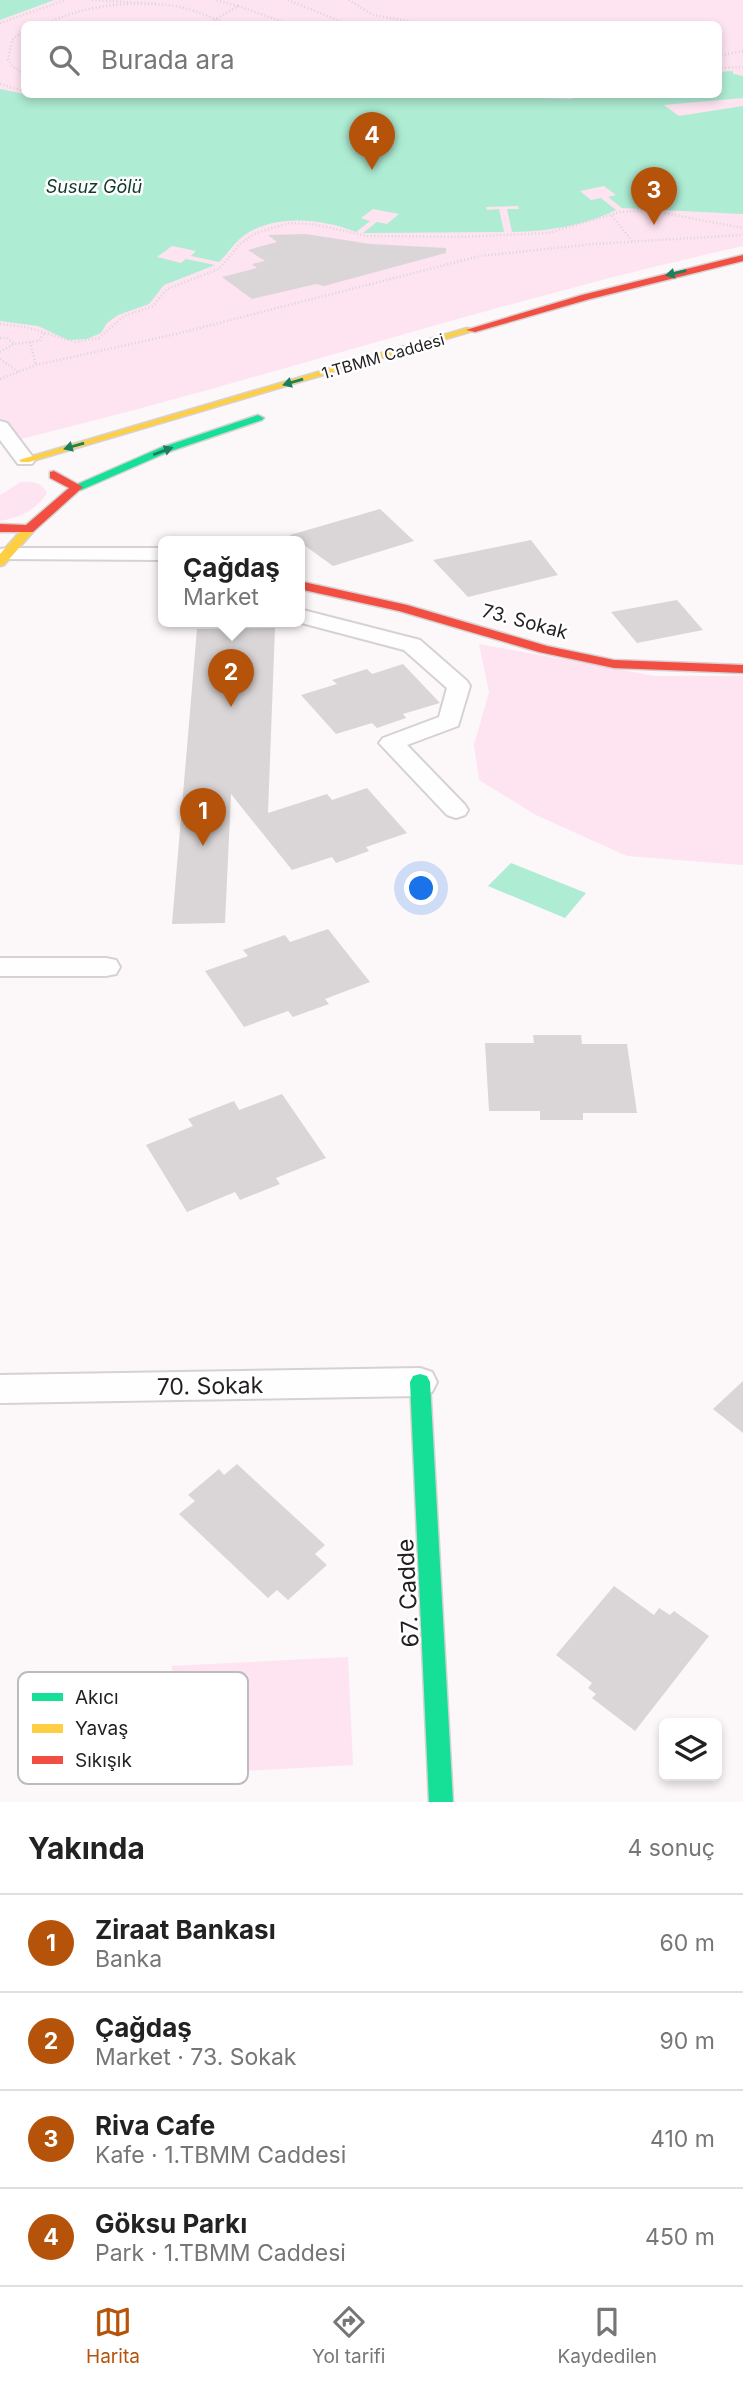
<!DOCTYPE html>
<html lang="tr">
<head>
<meta charset="utf-8">
<style>
	body { margin:0; font-family:Inter,sans-serif; background:#f2f2f2; color:#222 }
	.controls { position:absolute; right:21px; bottom:21px; display:grid; overflow:hidden; border-radius:10px; box-shadow:0 4px 10px #0003 }
	.controls button { width:63px; height:63px; display:grid; place-items:center; padding:0; border:0; border-bottom:2px solid #e0e0e0; background:#fff; color:#222; font:35px sans-serif }
	.you { position:absolute; left:422px; top:889px; width:24px; height:24px; margin:-18px; border:5px solid #fff; border-radius:50%; background:#1a73e8; box-shadow:0 0 0 10px #1a73e833 }
	.badge { display:grid; place-items:center; width:46px; height:46px; border-radius:50%; background:#b45309; color:#fff; font-size:23px; font-weight:700 }
	.pin { position:absolute; translate:-50% -58px; filter:drop-shadow(0 2px 4px #0008) }
	.pin::after { content:''; position:absolute; top:37px; width:24px; height:21px; background:inherit; clip-path:polygon(0 0,100% 0,50% 100%) }
	.popup { position:absolute; left:158px; top:536px; width:147px; height:91px; box-sizing:border-box; display:grid; place-content:center; border-radius:10px; background:#fff; filter:drop-shadow(0 2px 5px #0005); font-size:23px; white-space:nowrap; color:#767676 }
	.popup b { font-size:26px; color:#222 }
	.popup::after { content:''; position:absolute; left:50%; top:100%; margin-left:-14px; border:14px solid transparent; border-top-color:#fff }
	.list { margin:0; padding:0; list-style:none }
	h2 { display:flex; justify-content:space-between; align-items:center; height:91px; margin:0; padding:0 28px; font-size:30px }
	h2 small { font-size:23px; font-weight:400; color:#767676 }
	.list li { display:grid; grid-template-columns:46px 1fr auto; gap:21px; align-items:center; box-sizing:border-box; height:98px; padding:0 28px; border-top:2px solid #e0e0e0 }
	.list b { display:block; font-size:26px; white-space:nowrap }
	.list p { margin:0; font-size:23px; white-space:nowrap; color:#767676 }
	.list em { font-size:23px; font-style:normal; color:#767676 }
	.icon { flex:none; width:38px; height:38px; fill:none; stroke:currentColor; stroke-width:2; stroke-linecap:round; stroke-linejoin:round }
	.map { position:relative; flex:none; width:743px; height:1802px; overflow:hidden }
	.search { position:absolute; background:#fff; box-shadow:0 4px 10px #0003; left:21px; right:21px; top:21px; height:77px; display:flex; align-items:center; gap:18px; box-sizing:border-box; padding:0 24px; border-radius:10px; color:#767676; font-size:26px }
	.sheet { height:483px; background:#fff }
	nav { display:flex; justify-content:space-around; align-items:center; box-sizing:border-box; height:98px; border-top:2px solid #e0e0e0; background:#fff; font-size:19px; color:#767676 }
	nav a { display:grid; justify-items:center; gap:4px }
	nav .on { color:#b45309 }
	.map>svg:first-child { display:block }
</style>
</head>
<body>
<div class="map">
<svg width="743" height="1802" viewBox="0 0 743 1802">
	<rect width="100%" height="100%" fill="#fcf7f9"/>
	<!-- green -->
	<path fill="#fee3f0" fill-rule="evenodd" d="M 0,0 L 743,0 L 743,246 C 500,300 263,380 21,439 L 0,441 ZM 24,24 L 718,24 L 718,94 L 24,94 Z
		M 21,482 C 32,481 42,482 47,493 C 35,511 21,517 0,521 L 0,495 Z
		M 479,644 L 655,676 L 743,676 L 743,865 L 627,856 L 536,815 L 479,780 L 474,745 L 489,692 Z
		M 348,1657 L 353,1765 L 170,1775 L 172,1666 Z"/>
	<!-- water -->
	<path fill="#aeecd4" d="M 0,0 L 54,0 L 0,20 Z
		M 733,71 L 733,74 L 743,76 L 743,98 L 664,105 L 679,116 L 743,106 L 743,214 L 622,208 L 608,197 L 616,195 L 604,186 L 580,191 L 591,200 L 601,198 L 616,210 C 582,226 550,231 512,232 L 507,209 L 519,209 L 518,206 L 486,207 L 487,210 L 499,209 L 504,232 L 363,233 L 377,222 L 387,224 L 399,214 L 373,209 L 361,218 L 370,221 L 356,232 C 323,219 277,214 246,234 C 234,242 229,253 219,262 L 191,256 L 196,251 L 172,246 L 157,257 L 181,263 L 186,259 L 215,265 L 164,285 L 149,304 L 118,315 L 107,323 L 101,333 L 87,339 L 68,340 L 38,326 L 0,321 L 0,89 L 24,94 L 554,94 L 543,98 L 572,99 L 572,96 L 561,95 L 718,94 L 719,72 Z
		M 511,863 L 586,893 L 565,918 L 488,886 Z"/>
	<!-- building -->
	<path fill="#dad6d7" d="M 306,234 L 370,244 L 446,248 L 446,253 L 324,286 L 316,284 L 252,299 L 222,277 L 257,268 L 252,264 L 265,261 L 248,250 L 277,242 L 268,235 Z
		M 380,509 L 414,541 L 333,566 L 290,535 Z
		M 531,540 L 558,575 L 468,597 L 433,560 Z
		M 677,600 L 703,630 L 637,643 L 611,612 Z
		M 275,628 L 268,813 L 327,794 L 332,800 L 367,788 L 407,833 L 366,847 L 369,851 L 336,863 L 332,857 L 292,870 L 231,794 L 225,923 L 172,924 L 197,629 Z
		M 403,664 L 440,703 L 403,714 L 406,718 L 377,728 L 372,723 L 336,734 L 301,695 L 337,684 L 332,680 L 367,669 L 372,674 Z
		M 328,929 L 370,982 L 325,999 L 329,1004 L 293,1017 L 288,1011 L 244,1027 L 205,971 L 248,956 L 243,950 L 285,935 L 290,942 Z
		M 533,1035 L 581,1035 L 582,1044 L 627,1044 L 637,1113 L 583,1113 L 583,1120 L 540,1120 L 540,1111 L 489,1111 L 485,1043 L 534,1043 Z
		M 282,1094 L 326,1158 L 276,1178 L 280,1184 L 240,1200 L 235,1192 L 187,1212 L 146,1145 L 193,1126 L 188,1119 L 234,1101 L 239,1110 Z
		M 743,1381 L 743,1433 L 713,1409 Z
		M 237,1464 L 325,1545 L 315,1554 L 327,1565 L 288,1600 L 277,1590 L 268,1598 L 179,1514 L 195,1501 L 188,1495 L 219,1469 L 224,1475 Z
		M 614,1586 L 654,1615 L 659,1608 L 670,1615 L 674,1611 L 709,1636 L 635,1731 L 592,1698 L 596,1694 L 588,1688 L 592,1683 L 556,1655 Z"/>
	<g fill="none" stroke-linecap="round" stroke-linejoin="round">
		<defs>
			<path id="street" d="M 0,421 L 7,423 L 32,456 L 35,460 L 32,464 L 18,464 L 0,440 Z
				M 7,548 L 163,548 L 163,560 L 0,559 L 0,549 Z
				M 299,609 L 420,640 L 467,681 L 470,686 L 458,726 L 407,745 L 465,805 L 468,810 L 465,815 L 456,818 L 447,815 L 379,743 L 383,738 L 439,717 L 447,688 L 404,650 L 294,621 L 299,621 Z
				M 0,958 L 106,958 L 116,960 L 120,967 L 116,974 L 106,976 L 0,976 Z
				M 420,1368 L 432,1372 L 437,1382 L 432,1392 L 420,1396 L 0,1403 L 0,1375 Z"/>
			<path id="fast" d="M 258,415 L 264,418 L 262,420 L 168,452 L 81,490 L 73,490 L 71,487 L 160,448 Z
				M 420,1374 L 427,1376 L 430,1382 L 453,1802 L 429,1802 L 410,1382 L 413,1376 Z"/>
			<path id="slow" d="M 467,328 L 476,330 L 29,462 L 21,462 L 19,460 Z
				M 29,525 L 33,526 L 33,532 L 4,565 L 0,566 L 0,554 L 25,526 Z"/>
			<path id="jam" d="M 743,255 L 743,261 L 590,299 L 475,332 L 466,330 L 582,295 Z
				M 54,471 L 83,487 L 33,532 L 0,532 L 0,524 L 26,525 L 69,488 L 50,478 L 50,472 Z
				M 299,581 L 407,605 L 547,646 L 614,660 L 743,665 L 743,673 L 614,668 L 539,652 L 399,611 L 299,589 Z"/>
		</defs>
		<!-- street casing -->
		<use href="#street" stroke="#d6d2d3" stroke-width="4"/>
		<!-- fast casing -->
		<use href="#fast" stroke="#d6d2d3" stroke-width="3"/>
		<!-- slow casing -->
		<use href="#slow" stroke="#d6d2d3" stroke-width="3"/>
		<!-- jam casing -->
		<use href="#jam" stroke="#d6d2d3" stroke-width="3"/>
		<!-- path -->
		<path stroke="#d8d7d7" stroke-width="2.5" stroke-dasharray="1 2.5" stroke-linecap="butt" d="M 92,0 L 157,4
			M 288,0 L 347,24
			M 349,0 L 373,15 L 424,24
			M 238,6 L 289,24
			M 0,23 L 66,0
			M 46,24 C 82,5 136,0 175,6 C 193,9 211,17 227,24
			M 208,24 L 238,6 L 216,0
			M 24,30 L 12,40 L 8,59 L 12,66 L 24,74
			M 718,56 L 743,51
			M 718,68 L 743,67
			M 0,84 L 24,91
			M 612,216 L 633,242
			M 0,324 L 26,327 L 75,342 L 99,338 L 124,316 L 153,306 L 167,289 L 219,269 L 241,243 L 256,233 L 289,223 L 312,224 L 367,236 L 458,237 L 548,233 L 620,212 L 648,210 L 743,228
			M 0,338 L 7,338 L 14,344 L 39,341 L 45,332
			M 30,342 L 36,365
			M 0,352 L 14,344
			M 0,359 L 18,372
			M 0,379 L 36,365 L 176,334 L 480,256 L 593,244 L 743,235"/>
		<!-- street -->
		<use href="#street" fill="#fffefe" fill-rule="evenodd"/>
		<!-- fast -->
		<use href="#fast" fill="#16e098" fill-rule="evenodd"/>
		<!-- slow -->
		<use href="#slow" fill="#ffcf43" fill-rule="evenodd"/>
		<!-- jam -->
		<use href="#jam" fill="#f24e42" fill-rule="evenodd"/>
	</g>
	<!-- one-way arrows -->
	<defs><path id="oneway-solid" d="M-6-.8H1V-3.2L6.5 0L1 3.2V.8H-6Z" transform="scale(1.75)"/></defs>
	<g fill="#1c805c">
		<use href="#oneway-solid" transform="translate(676 273) rotate(167)"/>
		<use href="#oneway-solid" transform="translate(293 382) rotate(164)"/>
		<use href="#oneway-solid" transform="translate(74 446) rotate(164)"/>
		<use href="#oneway-solid" transform="translate(163 451) rotate(-21)"/>
	</g>
	<g text-anchor="middle" stroke-width="5" stroke-linejoin="round" paint-order="stroke">
		<!-- far-street labels -->
		<g font-size="16" fill="#231f21" stroke="#fff">
			<text transform="translate(383 356) rotate(-16)" y="6">1.TBMM Caddesi</text>
		</g>
		<!-- far-water labels -->
		<g font-size="18" font-style="italic" fill="#103a2c" stroke="#fff">
			<text x="94" y="193">Susuz Gölü</text>
		</g>
		<!-- street labels -->
		<g font-size="19" fill="#231f21" stroke="#fff">
			<text transform="translate(525 621) rotate(15)" y="7">73. Sokak</text>
		</g>
		<!-- near-street labels -->
		<g font-size="23" fill="#231f21" stroke="#fff">
			<text transform="translate(210 1386) rotate(-1)" y="8">70. Sokak</text>
			<text transform="translate(408 1593) rotate(-93)" y="8">67. Cadde</text>
		</g>
	</g>
	<!-- legend -->
	<rect x="18" y="1672" width="230" height="112" rx="10" fill="#fff" stroke="#bdbcbc" stroke-width="2"/>
	<rect x="32" y="1693" width="31" height="8" fill="#16e098"/>
	<rect x="32" y="1724" width="31" height="9" fill="#ffcf43"/>
	<rect x="32" y="1756" width="31" height="8" fill="#f24e42"/>
	<g font-size="19" fill="#231f21">
		<text x="75" y="1704">Akıcı</text>
		<text x="75" y="1735">Yavaş</text>
		<text x="75" y="1767">Sıkışık</text>
	</g>
</svg>
<div class="controls">
<button><svg class="icon" aria-label="layers" viewBox="0 0 24 24"><path d="M12 4l9 5-9 5-9-5zM3 14l9 5 9-5"/></svg></button>
</div>
<div class="you"></div>
<div class="pin badge" style="left:203px;top:846px">1</div>
<div class="pin badge" style="left:231px;top:707px">2</div>
<div class="popup"><b>Çağdaş</b>Market</div>
<div class="pin badge" style="left:654px;top:225px">3</div>
<div class="pin badge" style="left:372px;top:170px">4</div>
<div class="search"><svg class="icon" aria-label="search" viewBox="0 0 24 24"><circle cx="10" cy="10" r="6"/><path d="M15 15l6 6"/></svg>Burada ara</div>
</div>
<section class="sheet">
<h2>Yakında<small>4 sonuç</small></h2>
<ul class="list">
<li><span class="badge">1</span><div><b>Ziraat Bankası</b><p>Banka</p></div><em>60 m</em></li>
<li><span class="badge">2</span><div><b>Çağdaş</b><p>Market · 73. Sokak</p></div><em>90 m</em></li>
<li><span class="badge">3</span><div><b>Riva Cafe</b><p>Kafe · 1.TBMM Caddesi</p></div><em>410 m</em></li>
<li><span class="badge">4</span><div><b>Göksu Parkı</b><p>Park · 1.TBMM Caddesi</p></div><em>450 m</em></li>
</ul>
</section>
<nav>
<a class="on"><svg class="icon" aria-label="map" viewBox="0 0 24 24"><path d="M3 6l6-2 6 2 6-2v14l-6 2-6-2-6 2zM9 4v14M15 6v14"/></svg>Harita</a>
<a><svg class="icon" aria-label="directions" viewBox="0 0 24 24"><path d="M12 3l9 9-9 9-9-9zM9 14v-3h6M13 9l2 2-2 2"/></svg>Yol tarifi</a>
<a><svg class="icon" aria-label="saved" viewBox="0 0 24 24"><path d="M7 4h10v16l-5-4-5 4z"/></svg>Kaydedilen</a>
</nav>
</body>
</html>
